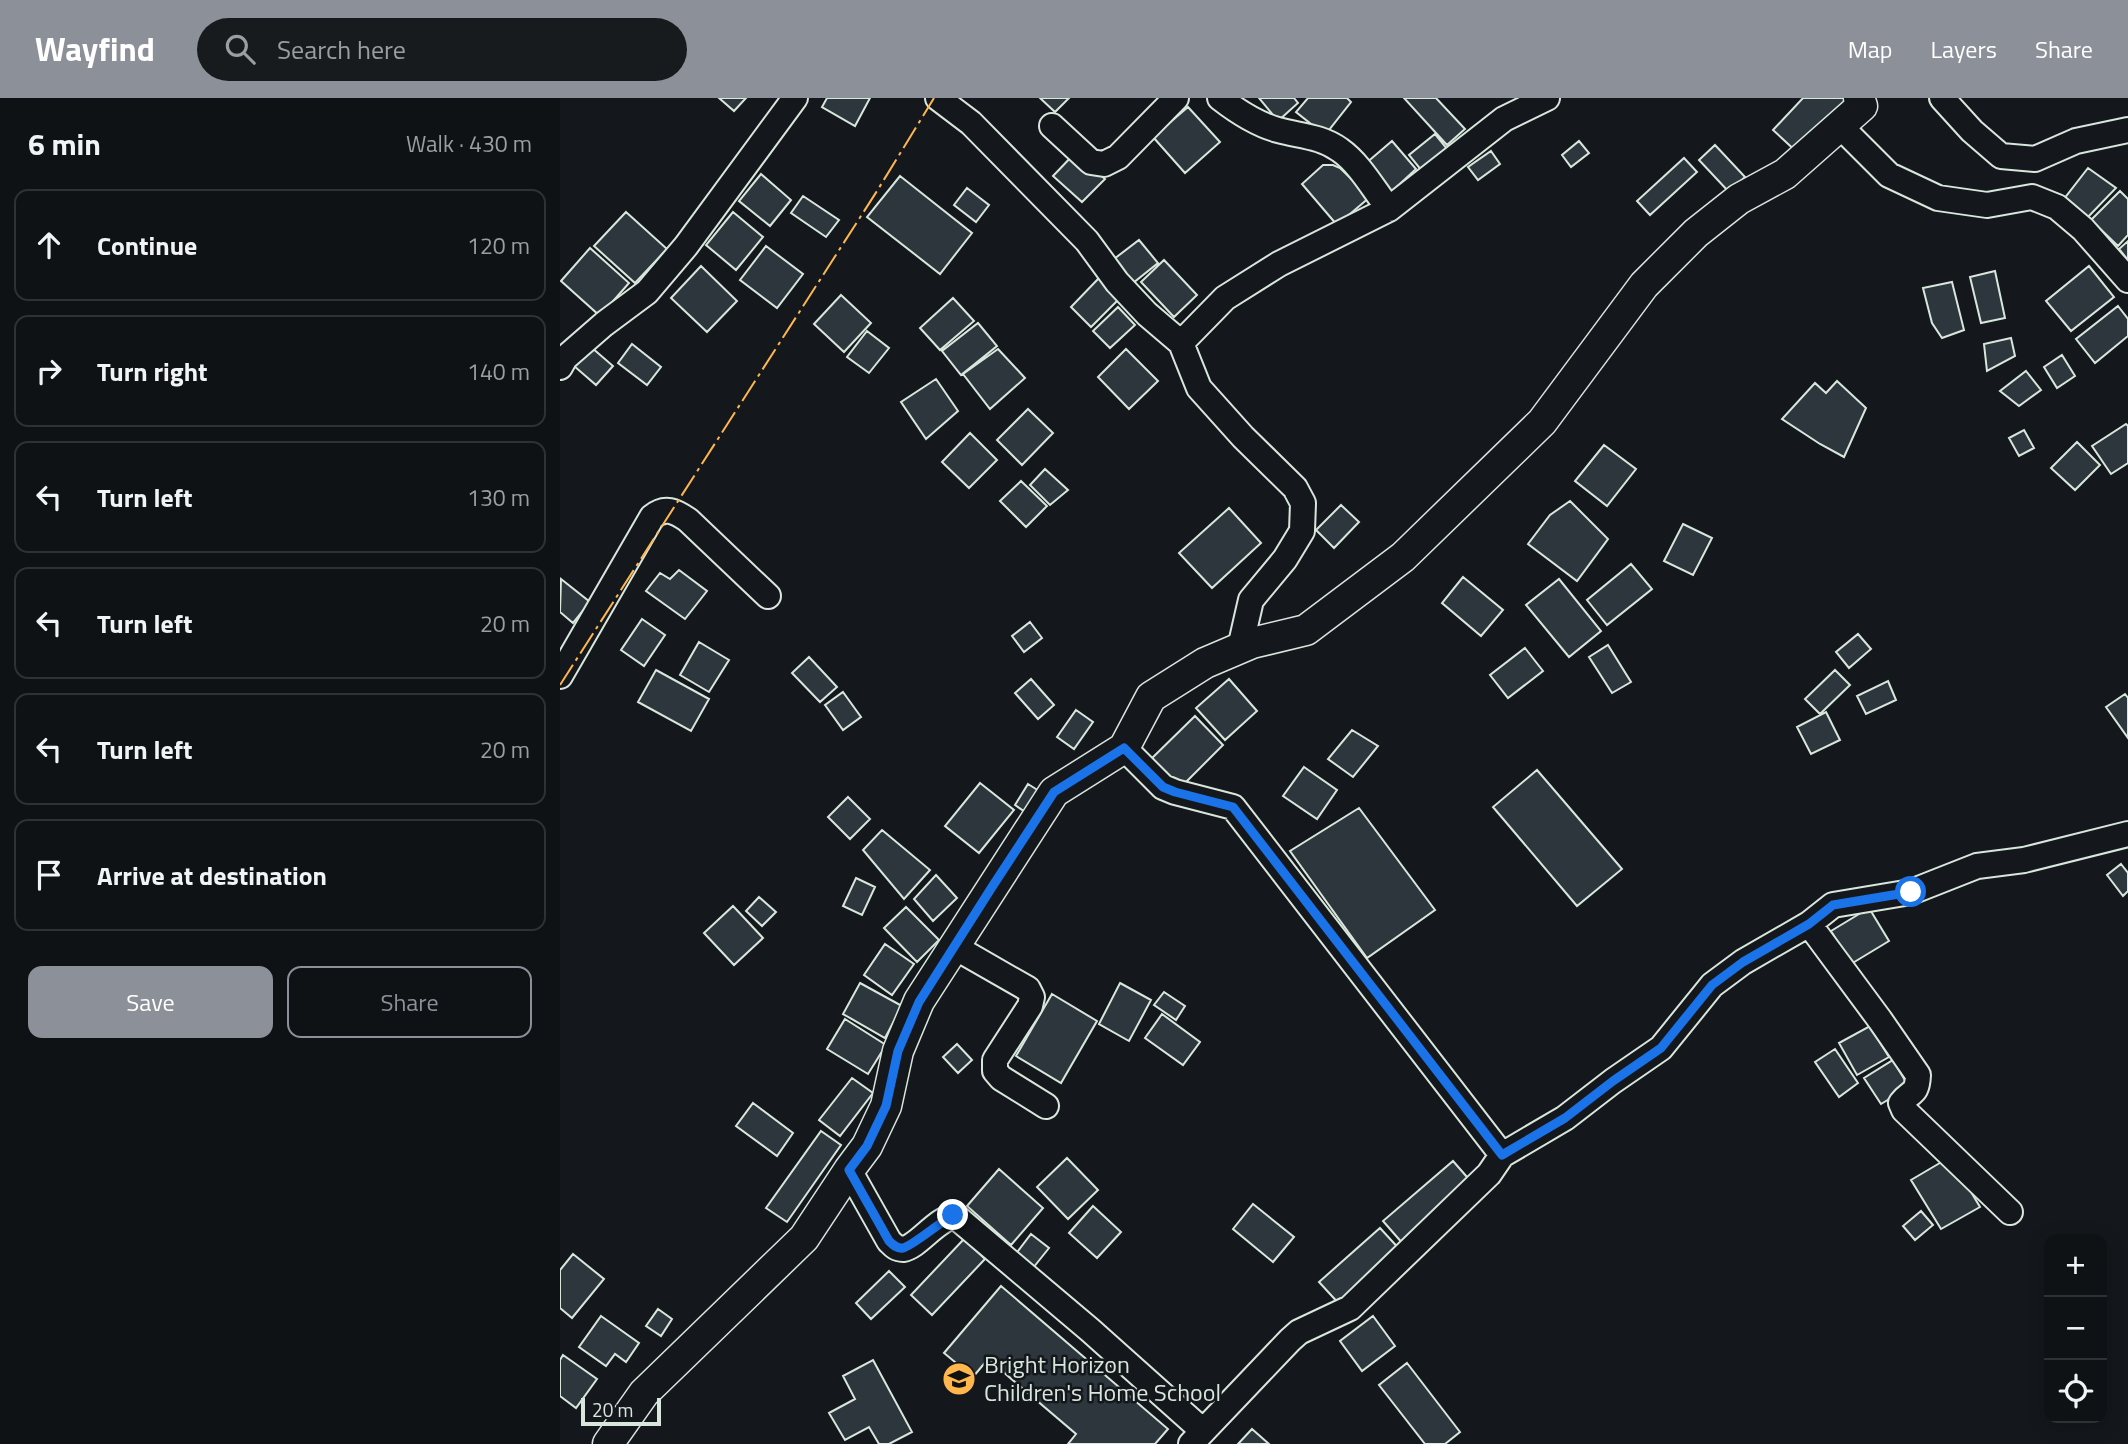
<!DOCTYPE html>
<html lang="en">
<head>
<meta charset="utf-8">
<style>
	body { margin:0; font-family:"Titillium Web",sans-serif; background:#181b1e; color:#f1f3f6 }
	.controls { position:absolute; right:21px; bottom:21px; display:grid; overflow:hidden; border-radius:14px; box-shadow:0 4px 18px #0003 }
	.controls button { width:63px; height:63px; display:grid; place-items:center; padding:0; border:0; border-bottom:2px solid #2f3234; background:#0f1215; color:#f1f3f6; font:35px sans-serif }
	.scale { position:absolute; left:21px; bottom:18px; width:80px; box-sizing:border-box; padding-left:7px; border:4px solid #d8e6dc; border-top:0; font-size:19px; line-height:24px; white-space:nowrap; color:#d8e6dc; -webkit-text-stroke:5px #14181c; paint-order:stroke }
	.stop { position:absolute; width:21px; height:21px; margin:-16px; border:5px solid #1a73e8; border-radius:50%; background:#fff }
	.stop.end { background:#1a73e8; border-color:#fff; box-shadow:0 2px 7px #0008 }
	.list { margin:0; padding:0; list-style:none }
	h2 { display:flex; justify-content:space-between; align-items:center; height:91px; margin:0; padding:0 28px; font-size:30px }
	h2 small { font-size:23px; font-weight:400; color:#9b9ea0 }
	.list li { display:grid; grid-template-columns:46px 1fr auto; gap:21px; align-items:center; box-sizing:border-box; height:112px; margin:0 14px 14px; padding:0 14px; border:2px solid #2f3234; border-radius:14px }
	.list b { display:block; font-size:26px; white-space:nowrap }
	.list em { font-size:23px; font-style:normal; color:#9b9ea0 }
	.actions { display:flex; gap:14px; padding:21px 28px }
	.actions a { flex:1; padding:16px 0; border:2px solid #8c9099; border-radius:14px; text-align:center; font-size:24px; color:#8c9099 }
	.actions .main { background:#8c9099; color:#fff }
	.icon { flex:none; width:38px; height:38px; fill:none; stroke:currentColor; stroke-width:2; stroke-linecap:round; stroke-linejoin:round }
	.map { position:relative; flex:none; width:1568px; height:1346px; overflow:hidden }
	header { display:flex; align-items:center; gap:42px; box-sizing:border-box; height:98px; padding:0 35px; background:#8c9099; color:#fff }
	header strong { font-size:33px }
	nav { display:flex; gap:38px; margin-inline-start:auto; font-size:24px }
	.search { width:490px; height:63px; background:#181b1e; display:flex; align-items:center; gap:18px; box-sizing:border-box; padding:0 24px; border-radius:38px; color:#9b9ea0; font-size:26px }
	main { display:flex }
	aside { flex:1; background:#0f1215 }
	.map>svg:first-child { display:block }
</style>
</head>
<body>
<header>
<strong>Wayfind</strong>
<div class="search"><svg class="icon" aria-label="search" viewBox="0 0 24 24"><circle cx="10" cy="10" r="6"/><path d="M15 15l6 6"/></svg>Search here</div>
<nav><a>Map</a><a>Layers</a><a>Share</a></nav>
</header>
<main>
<aside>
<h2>6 min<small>Walk · 430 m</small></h2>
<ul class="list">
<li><svg class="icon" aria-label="ahead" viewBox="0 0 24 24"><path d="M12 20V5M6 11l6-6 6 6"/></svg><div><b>Continue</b></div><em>120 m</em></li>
<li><svg class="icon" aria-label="right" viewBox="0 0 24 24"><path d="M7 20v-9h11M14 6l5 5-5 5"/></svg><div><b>Turn right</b></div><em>140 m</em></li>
<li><svg class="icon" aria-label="left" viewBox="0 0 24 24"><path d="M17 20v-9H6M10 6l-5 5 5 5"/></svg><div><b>Turn left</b></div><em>130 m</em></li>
<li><svg class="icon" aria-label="left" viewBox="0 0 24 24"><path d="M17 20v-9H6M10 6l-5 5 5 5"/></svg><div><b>Turn left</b></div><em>20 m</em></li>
<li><svg class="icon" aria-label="left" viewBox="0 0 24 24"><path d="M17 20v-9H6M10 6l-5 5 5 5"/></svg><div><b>Turn left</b></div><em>20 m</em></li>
<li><svg class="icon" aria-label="arrive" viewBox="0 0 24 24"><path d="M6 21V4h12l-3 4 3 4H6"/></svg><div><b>Arrive at destination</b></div></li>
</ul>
<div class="actions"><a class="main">Save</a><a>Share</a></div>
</aside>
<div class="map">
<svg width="1568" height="1346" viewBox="0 0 1568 1346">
	<rect width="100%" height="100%" fill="#14181c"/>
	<!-- building -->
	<path fill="#2c363c" stroke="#d8e6dc" stroke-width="2" d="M 159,0 L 186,0 L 174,13 Z
		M 267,0 L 310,0 L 295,28 L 262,9 Z
		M 480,0 L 509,0 L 495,14 Z
		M 699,0 L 734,0 L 738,5 L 718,23 Z
		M 748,0 L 787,0 L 791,4 L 765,37 L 736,14 Z
		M 844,0 L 876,0 L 905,31 L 887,47 Z
		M 1243,0 L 1290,0 L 1239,56 L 1213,32 Z
		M 628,9 L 660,44 L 625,75 L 593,39 Z
		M 875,36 L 888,52 L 862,73 L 849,57 Z
		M 832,43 L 856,71 L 830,95 L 805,66 Z
		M 1019,43 L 1029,55 L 1011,69 L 1002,57 Z
		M 1155,47 L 1185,79 L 1169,94 L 1139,62 Z
		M 931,53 L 940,66 L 918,82 L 908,69 Z
		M 516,54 L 545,81 L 522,104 L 493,78 Z
		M 1124,60 L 1137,74 L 1090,117 L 1077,103 Z
		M 763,67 L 773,67 L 780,70 L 810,99 L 777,127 L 742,86 Z
		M 1528,70 L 1556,90 L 1526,121 L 1504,101 Z
		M 201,76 L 231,102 L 210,128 L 179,103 Z
		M 340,78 L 412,135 L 380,176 L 307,119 Z
		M 407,90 L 429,107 L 416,124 L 394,107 Z
		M 1560,93 L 1568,101 L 1568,137 L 1558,148 L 1531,122 Z
		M 243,98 L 279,122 L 266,139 L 231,115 Z
		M 66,114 L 107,151 L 75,185 L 34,148 Z
		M 173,114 L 203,139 L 176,172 L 146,147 Z
		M 579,142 L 598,165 L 573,185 L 554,161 Z
		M 1568,143 L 1568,162 L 1559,151 Z
		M 206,148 L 243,176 L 217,210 L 180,182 Z
		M 30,150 L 69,185 L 40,218 L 1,183 Z
		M 604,162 L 637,197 L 614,219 L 581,184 Z
		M 141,168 L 177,203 L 147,234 L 111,200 Z
		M 1529,168 L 1554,199 L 1511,233 L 1486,203 Z
		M 1435,173 L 1445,220 L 1421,225 L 1410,179 Z
		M 539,180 L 560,200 L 531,229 L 511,209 Z
		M 1392,184 L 1404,232 L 1382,240 L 1372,225 L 1363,190 Z
		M 281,197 L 311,225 L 284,254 L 254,226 Z
		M 393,200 L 414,223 L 380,252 L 360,230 Z
		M 1558,208 L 1568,221 L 1568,238 L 1535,265 L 1516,241 Z
		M 558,209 L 575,227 L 550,250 L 533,233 Z
		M 418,225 L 437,248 L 401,277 L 382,253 Z
		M 307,233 L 329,250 L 309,275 L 287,259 Z
		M 1451,240 L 1455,258 L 1427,273 L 1424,246 Z
		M 72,246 L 101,269 L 87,287 L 58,265 Z
		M 31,249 L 53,268 L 36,287 L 14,268 Z
		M 438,251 L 465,280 L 430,311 L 403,276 Z
		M 566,251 L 598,283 L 569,311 L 538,279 Z
		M 1502,257 L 1515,278 L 1497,290 L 1484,269 Z
		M 1466,273 L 1481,292 L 1459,308 L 1440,293 Z
		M 376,281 L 398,313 L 366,341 L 341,304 Z
		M 1277,283 L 1306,310 L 1284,359 L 1260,346 L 1222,321 L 1255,285 L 1266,295 Z
		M 468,311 L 493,335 L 462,367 L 437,342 Z
		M 1566,326 L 1568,328 L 1568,365 L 1551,376 L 1532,348 Z
		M 1464,332 L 1474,350 L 1459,358 L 1449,340 Z
		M 410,335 L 437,362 L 409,390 L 382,364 Z
		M 1517,344 L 1540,367 L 1515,392 L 1491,370 Z
		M 1044,347 L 1076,371 L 1047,408 L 1015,383 Z
		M 485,371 L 508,392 L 490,407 L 470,387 Z
		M 461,383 L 487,408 L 466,429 L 440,403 Z
		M 1010,403 L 1048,441 L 1017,483 L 968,446 L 990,417 Z
		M 781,407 L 799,424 L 774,450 L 756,432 Z
		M 669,410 L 701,445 L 652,490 L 619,455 Z
		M 1123,426 L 1152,440 L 1133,477 L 1104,463 Z
		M 1071,466 L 1092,491 L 1047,527 L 1027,502 Z
		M 119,472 L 147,493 L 125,521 L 86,493 L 100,475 L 110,481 Z
		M 903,479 L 943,512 L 921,538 L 882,505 Z
		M 1,481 L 30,504 L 13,525 L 0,514 Z
		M 999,481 L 1041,533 L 1009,559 L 966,507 Z
		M 82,521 L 105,537 L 84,568 L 61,552 Z
		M 470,524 L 482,540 L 464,554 L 452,538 Z
		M 1298,536 L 1311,551 L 1289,570 L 1276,554 Z
		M 139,544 L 169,562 L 149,594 L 120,577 Z
		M 1048,547 L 1071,584 L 1052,595 L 1029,559 Z
		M 965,550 L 983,573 L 948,600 L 930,577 Z
		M 249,559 L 277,589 L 260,604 L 232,575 Z
		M 96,572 L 149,601 L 131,633 L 78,604 Z
		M 1275,572 L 1290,587 L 1260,616 L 1245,601 Z
		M 471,581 L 494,607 L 478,621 L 455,595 Z
		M 669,581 L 697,613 L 665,642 L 636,610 Z
		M 1328,583 L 1336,602 L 1306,616 L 1297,598 Z
		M 283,594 L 301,619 L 283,632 L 265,607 Z
		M 1565,596 L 1568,600 L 1568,640 L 1546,609 Z
		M 516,612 L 533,624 L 514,651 L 497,639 Z
		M 1266,614 L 1280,642 L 1251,656 L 1237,629 Z
		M 635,618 L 663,647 L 617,693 L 587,665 Z
		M 792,632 L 818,648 L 793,679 L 768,661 Z
		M 744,669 L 777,692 L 757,721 L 723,698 Z
		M 977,672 L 1062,771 L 1017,808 L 933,709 Z
		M 420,685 L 454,712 L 419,755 L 385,728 Z
		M 468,686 L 487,698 L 474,720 L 455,707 Z
		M 288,699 L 310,721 L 290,741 L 268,719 Z
		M 799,710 L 875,812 L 807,860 L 730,753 Z
		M 322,732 L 370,772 L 344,801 L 303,752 Z
		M 1561,766 L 1568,775 L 1568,793 L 1563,798 L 1547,777 Z
		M 376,777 L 397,800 L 373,823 L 354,801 Z
		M 296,780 L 315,789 L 302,817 L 283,808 Z
		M 199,799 L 216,814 L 202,828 L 186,813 Z
		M 173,808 L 203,840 L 174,867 L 144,835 Z
		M 346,809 L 379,842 L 357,864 L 324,830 Z
		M 1309,810 L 1329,843 L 1291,866 L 1271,833 Z
		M 325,846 L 354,866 L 332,897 L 304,877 Z
		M 300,885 L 342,908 L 325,940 L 283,916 Z
		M 560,885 L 591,902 L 569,943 L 539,926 Z
		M 604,894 L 625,908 L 616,922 L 594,907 Z
		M 492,896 L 537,923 L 501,985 L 456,958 Z
		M 602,916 L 640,944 L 623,967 L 585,940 Z
		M 285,921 L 326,947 L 308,976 L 267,951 Z
		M 1310,928 L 1329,959 L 1297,977 L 1279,945 Z
		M 397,946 L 412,962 L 398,975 L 383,959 Z
		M 1275,951 L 1298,985 L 1279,999 L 1255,964 Z
		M 1333,962 L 1349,989 L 1321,1006 L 1304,980 Z
		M 292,980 L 313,995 L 280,1038 L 259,1022 Z
		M 193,1005 L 233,1035 L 217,1058 L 176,1028 Z
		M 261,1033 L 281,1047 L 227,1124 L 206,1110 Z
		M 1390,1059 L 1420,1109 L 1381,1131 L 1351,1082 Z
		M 507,1060 L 538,1092 L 508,1121 L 477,1089 Z
		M 893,1063 L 914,1087 L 844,1147 L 823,1123 Z
		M 439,1071 L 483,1110 L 451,1147 L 407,1108 Z
		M 693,1106 L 734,1139 L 713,1164 L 673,1131 Z
		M 533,1108 L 561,1134 L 537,1160 L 509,1135 Z
		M 1361,1113 L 1373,1127 L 1355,1142 L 1343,1128 Z
		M 820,1130 L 843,1155 L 782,1209 L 759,1184 Z
		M 471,1136 L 489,1150 L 473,1170 L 455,1157 Z
		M 404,1141 L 425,1161 L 372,1217 L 351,1197 Z
		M 13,1156 L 44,1181 L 12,1220 L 0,1210 L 0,1172 Z
		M 329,1173 L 345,1189 L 311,1221 L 296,1205 Z
		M 441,1188 L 608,1331 L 595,1346 L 508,1346 L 516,1336 L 428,1261 L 413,1279 L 384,1255 Z
		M 98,1211 L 112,1221 L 101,1238 L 86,1228 Z
		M 41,1218 L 79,1245 L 66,1264 L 55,1256 L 46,1268 L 19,1249 Z
		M 813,1218 L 835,1248 L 802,1273 L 780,1243 Z
		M 3,1257 L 37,1281 L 16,1310 L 0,1298 L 0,1262 Z
		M 313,1262 L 352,1334 L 329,1346 L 319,1346 L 309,1329 L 285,1342 L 269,1315 L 295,1301 L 283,1278 Z
		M 847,1265 L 900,1334 L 885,1346 L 865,1346 L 819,1287 Z
		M 692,1331 L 709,1346 L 678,1346 Z"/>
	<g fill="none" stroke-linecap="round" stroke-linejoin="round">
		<defs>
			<path id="minor" d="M 378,0 L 411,25 L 527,143 L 557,184 L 587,216 L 621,245 L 665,200 L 719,166 L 829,111 L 944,21 L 987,0
				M 660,0 C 678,14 696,26 718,32 C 740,38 761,38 780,52 C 800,66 814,92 829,111
				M 1382,0 L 1412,33 L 1441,58 L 1475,61 L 1516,43 L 1568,32
				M 492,28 L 531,64 L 544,66 L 558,59 L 616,0
				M 1281,29 L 1329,77 L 1378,100 L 1427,107 L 1472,99 L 1497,109 L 1523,131 L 1568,182
				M 621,245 L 639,290 L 683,339 L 735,390 L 743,405 L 742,433 L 725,461 L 691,502 L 680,550
				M 0,269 L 5,260 L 44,226 L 87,194 L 126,148 L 235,0
				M 0,578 L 92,419 C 105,408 115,413 128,422 L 208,498
				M 564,650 L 603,689 L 615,694 L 673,709 L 942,1057 L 929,1076 L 790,1210 L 739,1234 L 730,1242 L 631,1346
				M 1249,826 L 1320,922 L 1358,977 C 1357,998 1351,992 1341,1005 L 1344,1012 L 1450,1114
				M 393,848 L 468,891 L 472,899 L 470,908 L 435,962 L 435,973 L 441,980 L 486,1008
				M 942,1057 L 1005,1020 L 1053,983 L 1101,950 L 1152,887 L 1183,864 L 1249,826 L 1273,807 L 1351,794 L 1417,768 L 1464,762 L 1568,736
				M 289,1072 L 329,1143 C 333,1147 336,1151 343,1151 C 358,1149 376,1121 395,1118 L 530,1232 L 643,1333"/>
			<path id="tertiary" d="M 48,1346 L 84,1295 L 244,1140 L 289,1072 L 307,1048 L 326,1008 L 338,953 L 359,903 L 494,694 L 564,650 L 591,599 L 645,565 L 692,545 L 746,532 L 843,459 L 982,324 L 1084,187 L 1136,135 L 1179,101 L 1225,76 L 1302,8 L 1299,0"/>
		</defs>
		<!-- minor casing -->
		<use href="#minor" stroke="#d8e6dc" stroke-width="28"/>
		<!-- tertiary casing -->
		<use href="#tertiary" stroke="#d8e6dc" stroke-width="33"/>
		<!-- minor -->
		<use href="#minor" stroke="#14181c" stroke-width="24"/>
		<!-- tertiary -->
		<use href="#tertiary" stroke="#14181c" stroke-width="30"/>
		<!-- power -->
		<path stroke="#ffb74d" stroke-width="2" stroke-dasharray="24 5 3.5 5" stroke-linecap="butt" d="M 0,587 L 317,93 L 374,0"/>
	</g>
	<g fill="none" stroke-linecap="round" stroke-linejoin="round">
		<!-- route -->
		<path stroke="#1a73e8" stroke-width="9" d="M 393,1117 C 382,1123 351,1149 343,1150 C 337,1151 333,1147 329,1143 L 289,1072 L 307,1048 L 326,1008 L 338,953 L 359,904 L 432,789 L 494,694 L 564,650 L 603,689 L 615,694 L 673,709 L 942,1057 L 1005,1020 L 1053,983 L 1101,950 L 1152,887 L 1183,864 L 1249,826 L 1273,807 L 1351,794"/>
	</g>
	<!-- icons -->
	<defs>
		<symbol id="school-disc" viewBox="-11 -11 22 22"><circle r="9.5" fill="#ffb74d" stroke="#14181c"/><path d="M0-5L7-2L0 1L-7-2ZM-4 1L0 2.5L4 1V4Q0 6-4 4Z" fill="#111"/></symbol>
	</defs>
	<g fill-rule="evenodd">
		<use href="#school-disc" x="380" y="1262" width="38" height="38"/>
	</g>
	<g text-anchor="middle" stroke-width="5" stroke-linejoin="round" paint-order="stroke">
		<!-- poi labels -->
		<g font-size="24" fill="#d8e6dc" stroke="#14181c" text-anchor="start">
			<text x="424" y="1275">Bright Horizon<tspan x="424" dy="28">Children's Home School</tspan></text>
		</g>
	</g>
</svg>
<div class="controls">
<button>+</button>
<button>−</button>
<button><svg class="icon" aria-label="locate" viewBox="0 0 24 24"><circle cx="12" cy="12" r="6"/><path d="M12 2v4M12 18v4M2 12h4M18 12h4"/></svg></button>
</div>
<div class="scale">20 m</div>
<div class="stop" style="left:1351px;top:794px"></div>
<div class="stop end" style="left:393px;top:1117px"></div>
</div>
</main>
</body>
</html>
